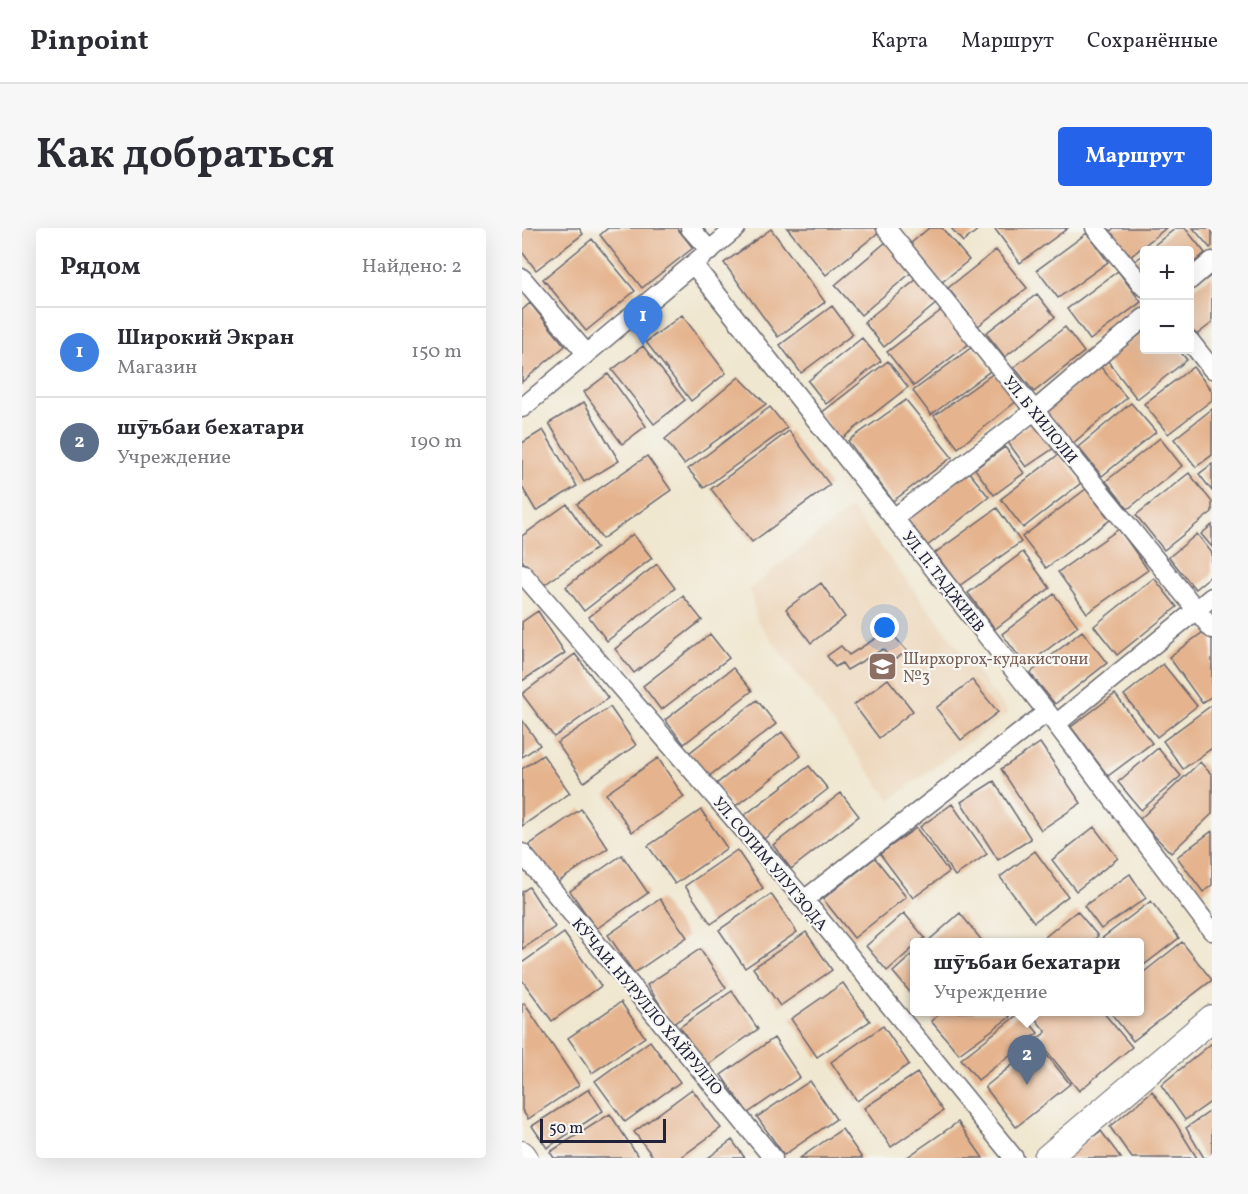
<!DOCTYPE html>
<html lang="ru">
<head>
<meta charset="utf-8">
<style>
	body { margin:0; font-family:Vollkorn,serif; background:#f7f7f7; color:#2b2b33 }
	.controls { position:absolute; right:18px; top:18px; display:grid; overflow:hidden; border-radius:6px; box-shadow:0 6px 24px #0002 }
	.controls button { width:54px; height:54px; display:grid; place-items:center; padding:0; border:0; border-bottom:2px solid #e1e1e2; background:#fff; color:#2b2b33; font:30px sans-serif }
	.scale { position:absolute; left:18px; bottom:15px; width:126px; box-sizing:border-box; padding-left:6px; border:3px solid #22223b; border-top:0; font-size:16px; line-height:21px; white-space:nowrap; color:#22223b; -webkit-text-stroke:4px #f6f6f2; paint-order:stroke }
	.you { position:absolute; left:363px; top:400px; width:21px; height:21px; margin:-15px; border:4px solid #fff; border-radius:50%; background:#1a73e8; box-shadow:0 0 0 9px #1a73e833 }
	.badge { display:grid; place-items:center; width:39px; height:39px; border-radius:50%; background:#2563eb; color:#fff; font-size:20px; font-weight:700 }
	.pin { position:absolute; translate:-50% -50px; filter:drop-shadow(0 2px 3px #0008) }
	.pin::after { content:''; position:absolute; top:32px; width:21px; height:18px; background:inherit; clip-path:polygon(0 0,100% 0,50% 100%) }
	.popup { position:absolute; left:388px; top:710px; width:234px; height:78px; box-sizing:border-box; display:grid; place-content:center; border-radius:6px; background:#fff; filter:drop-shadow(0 2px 4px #0005); font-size:20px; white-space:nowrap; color:#7c7c81 }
	.popup b { font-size:22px; color:#2b2b33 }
	.popup::after { content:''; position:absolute; left:50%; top:100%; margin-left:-12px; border:12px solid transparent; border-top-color:#fff }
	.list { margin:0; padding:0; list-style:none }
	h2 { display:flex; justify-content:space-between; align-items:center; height:78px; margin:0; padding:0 24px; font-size:26px }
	h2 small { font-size:20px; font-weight:400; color:#7c7c81 }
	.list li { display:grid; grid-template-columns:39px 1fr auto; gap:18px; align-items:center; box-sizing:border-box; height:90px; padding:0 24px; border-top:2px solid #e1e1e2 }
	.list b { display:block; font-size:22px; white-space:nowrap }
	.list p { margin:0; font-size:20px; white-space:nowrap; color:#7c7c81 }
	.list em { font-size:20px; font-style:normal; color:#7c7c81 }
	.map { position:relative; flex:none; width:690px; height:930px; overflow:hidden; border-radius:6px }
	header { display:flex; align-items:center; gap:36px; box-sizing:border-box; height:84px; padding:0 30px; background:#fff; border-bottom:2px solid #e1e1e2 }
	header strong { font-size:28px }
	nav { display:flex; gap:33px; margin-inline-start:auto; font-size:21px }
	.intro { display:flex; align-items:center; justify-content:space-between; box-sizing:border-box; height:144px; padding:0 36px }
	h1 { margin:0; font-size:42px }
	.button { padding:15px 27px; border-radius:6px; background:#2563eb; color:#fff; font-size:21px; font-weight:700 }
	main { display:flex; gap:36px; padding:0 36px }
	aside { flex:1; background:#fff; border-radius:6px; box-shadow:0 6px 24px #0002 }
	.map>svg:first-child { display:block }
</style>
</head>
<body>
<header>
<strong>Pinpoint</strong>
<nav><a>Карта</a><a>Маршрут</a><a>Сохранённые</a></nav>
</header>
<div class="intro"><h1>Как добраться</h1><a class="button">Маршрут</a></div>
<main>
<aside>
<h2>Рядом<small>Найдено: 2</small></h2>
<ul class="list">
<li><span class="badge" style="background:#3f7fe0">1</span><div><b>Широкий Экран</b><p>Магазин</p></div><em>150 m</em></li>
<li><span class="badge" style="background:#5c6f8a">2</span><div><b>шӯъбаи бехатари</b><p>Учреждение</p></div><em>190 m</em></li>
</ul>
</aside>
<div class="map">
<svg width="690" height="930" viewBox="0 0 690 930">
	<rect width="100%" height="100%" fill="#f6f6f2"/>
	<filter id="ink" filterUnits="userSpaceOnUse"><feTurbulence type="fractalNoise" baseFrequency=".0167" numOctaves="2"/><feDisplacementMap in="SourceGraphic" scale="12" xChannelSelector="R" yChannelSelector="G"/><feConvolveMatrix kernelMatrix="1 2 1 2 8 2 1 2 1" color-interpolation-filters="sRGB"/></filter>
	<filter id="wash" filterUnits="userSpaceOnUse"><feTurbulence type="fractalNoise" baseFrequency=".008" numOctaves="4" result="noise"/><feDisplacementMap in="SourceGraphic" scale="24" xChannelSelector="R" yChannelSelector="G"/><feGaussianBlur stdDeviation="1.35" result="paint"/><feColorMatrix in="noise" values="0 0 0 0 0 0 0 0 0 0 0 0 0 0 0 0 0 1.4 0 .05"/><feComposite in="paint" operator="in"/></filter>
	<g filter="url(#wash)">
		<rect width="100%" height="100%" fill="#f0e7d0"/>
		<!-- built -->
		<path fill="#edd7bb" d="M 329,280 L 486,485 L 368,572 L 235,392 L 228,361 Z"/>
		<g id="blocks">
			<!-- building -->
			<path fill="#e5b48e" d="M 0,0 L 57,0 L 61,6 L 14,42 L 0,24 Z
				M 86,0 L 155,0 L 171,20 L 120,60 L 78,7 Z
				M 265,0 L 353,0 L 357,4 L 304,47 Z
				M 407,0 L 420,0 L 447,32 L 419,55 L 388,16 Z
				M 429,0 L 458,0 L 441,14 Z
				M 474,0 L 546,0 L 498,35 L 473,1 Z
				M 592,0 L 644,0 L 608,29 L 587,4 Z
				M 654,0 L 663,0 L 683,25 L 668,38 L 668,22 L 626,22 Z
				M 671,0 L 690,0 L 690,18 L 688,20 Z
				M 249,1 L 303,74 L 256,109 L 202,35 Z
				M 565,5 L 586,34 L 536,70 L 515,42 Z
				M 70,11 L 113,63 L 64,103 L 21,51 Z
				M 364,14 L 390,44 L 339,87 L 313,57 Z
				M 474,22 L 505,60 L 456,98 L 426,60 Z
				M 622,26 L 622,45 L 613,33 Z
				M 596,43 L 619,74 L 568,112 L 545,81 Z
				M 690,47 L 690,95 L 673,108 L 668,101 L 668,63 Z
				M 395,51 L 415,75 L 362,119 L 342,94 Z
				M 515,66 L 533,89 L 483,129 L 464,105 Z
				M 8,75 L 43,118 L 0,154 L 0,82 Z
				M 310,78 L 331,106 L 279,145 L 258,117 Z
				M 421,81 L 448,115 L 392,158 L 365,124 Z
				M 160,87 L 204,145 L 169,173 L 124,114 Z
				M 543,99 L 562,124 L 512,164 L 492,139 Z
				M 622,103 L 622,122 L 657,122 L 665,132 L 615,171 L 585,132 Z
				M 340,110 L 359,133 L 304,176 L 286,153 Z
				M 121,118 L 163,172 L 132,196 L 90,142 Z
				M 450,119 L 468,143 L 409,187 L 391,163 Z
				M 366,133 L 386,159 L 318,212 L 298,186 Z
				M 577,137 L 605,170 L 550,216 L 523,183 Z
				M 671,139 L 690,163 L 690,172 L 646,206 L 622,176 Z
				M 472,145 L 496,172 L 436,220 L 412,188 Z
				M 86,146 L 124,198 L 100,216 L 62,164 Z
				M 217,149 L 244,176 L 162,236 L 143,211 Z
				M 384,172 L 430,229 L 371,273 L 326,213 Z
				M 62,174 L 97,233 L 62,254 L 27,195 Z
				M 609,175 L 634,204 L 580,248 L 556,219 Z
				M 248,179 L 265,200 L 182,260 L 166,241 Z
				M 690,181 L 690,227 L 674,239 L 652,211 Z
				M 513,193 L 532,220 L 504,239 L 485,213 Z
				M 21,202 L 55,258 L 14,283 L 0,259 L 0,215 Z
				M 267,203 L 308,257 L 230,314 L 189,261 Z
				M 638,210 L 660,238 L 606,281 L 584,253 Z
				M 483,219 L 502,245 L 472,267 L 453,241 Z
				M 537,226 L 559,255 L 501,300 L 479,271 Z
				M 125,228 L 149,262 L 80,311 L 55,276 Z
				M 690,236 L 690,263 L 677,246 Z
				M 446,243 L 467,269 L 404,319 L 383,292 Z
				M 667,245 L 690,274 L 690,284 L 642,322 L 614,287 Z
				M 564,261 L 588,292 L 524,340 L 500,309 Z
				M 45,276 L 75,320 L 19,359 L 0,332 L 0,308 Z
				M 475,280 L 499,314 L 437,358 L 413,325 Z
				M 690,297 L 690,319 L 679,306 Z
				M 597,301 L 626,342 L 565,385 L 536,344 Z
				M 111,306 L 130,330 L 62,383 L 44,359 Z
				M 675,306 L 690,325 L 690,347 L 673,361 L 647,329 Z
				M 501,324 L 528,360 L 473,401 L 446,365 Z
				M 135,336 L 153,360 L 85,413 L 67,389 Z
				M 632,350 L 655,379 L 595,427 L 572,398 Z
				M 299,355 L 323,389 L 289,415 L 264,381 Z
				M 532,366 L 556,398 L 504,438 L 480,406 Z
				M 161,368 L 180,392 L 112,445 L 93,421 Z
				M 16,383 L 43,425 L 0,453 L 0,394 Z
				M 367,402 L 385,423 L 370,433 L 361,421 L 325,442 L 320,435 L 313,439 L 305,428 L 319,418 L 327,427 Z
				M 684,402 L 690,410 L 690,468 L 680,475 L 647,429 Z
				M 560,403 L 585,435 L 533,476 L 508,445 Z
				M 188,406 L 207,430 L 139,482 L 121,458 Z
				M 53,426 L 86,470 L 32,509 L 0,466 Z
				M 641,436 L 675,478 L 635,509 L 602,467 Z
				M 211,440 L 230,463 L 162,516 L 143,492 Z
				M 366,451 L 391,483 L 357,510 L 332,477 Z
				M 450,452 L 476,484 L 439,512 L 414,480 Z
				M 593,466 L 630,515 L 586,548 L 549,499 Z
				M 235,472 L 254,496 L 186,549 L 167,525 Z
				M 690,477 L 690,520 L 661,541 L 641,513 Z
				M 88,479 L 114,517 L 62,554 L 35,515 Z
				M 0,492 L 18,517 L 0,529 Z
				M 260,504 L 279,528 L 211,580 L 193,557 Z
				M 518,515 L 559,575 L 519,602 L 479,541 Z
				M 636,520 L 659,548 L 619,582 L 596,554 Z
				M 21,527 L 48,565 L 0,598 L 0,541 Z
				M 136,530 L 162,569 L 110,604 L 84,566 Z
				M 678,534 L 690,547 L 690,586 L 649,625 L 617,592 Z
				M 287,538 L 306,561 L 238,614 L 219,590 Z
				M 472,553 L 509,611 L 476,632 L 439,574 Z
				M 319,565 L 337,588 L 269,641 L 251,617 Z
				M 430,576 L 465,626 L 433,648 L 398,599 Z
				M 59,581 L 86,620 L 33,656 L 7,617 Z
				M 179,582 L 205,620 L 153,656 L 126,618 Z
				M 572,599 L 596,630 L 554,663 L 530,632 Z
				M 394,600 L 427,644 L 391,670 L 358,626 Z
				M 690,603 L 690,657 L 681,664 L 655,629 Z
				M 215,622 L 241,660 L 189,696 L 163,658 Z
				M 513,623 L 546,668 L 512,694 L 478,649 Z
				M 100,627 L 126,665 L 74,701 L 48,663 Z
				M 353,630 L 384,669 L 332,710 L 301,671 Z
				M 608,646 L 624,670 L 579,701 L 562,678 Z
				M 7,659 L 33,699 L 0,721 L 0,664 Z
				M 249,666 L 275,704 L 223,740 L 197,702 Z
				M 138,671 L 165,709 L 112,745 L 86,707 Z
				M 629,673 L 657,710 L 618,740 L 618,714 L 575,714 Z
				M 555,683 L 576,708 L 569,714 L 527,714 L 523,709 Z
				M 382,685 L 403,710 L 398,714 L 392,714 L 392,719 L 365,743 L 344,718 Z
				M 438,685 L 461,714 L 405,714 Z
				M 284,704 L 310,742 L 258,778 L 231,740 Z
				M 42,705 L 79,758 L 30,793 L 0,752 L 0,735 Z
				M 660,714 L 690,752 L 611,813 L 588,784 L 618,784 L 618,747 Z
				M 178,721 L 204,760 L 151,796 L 125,757 Z
				M 392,725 L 392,769 L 371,744 Z
				M 321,755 L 348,793 L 295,829 L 269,791 Z
				M 210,763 L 236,801 L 184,838 L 158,799 Z
				M 99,774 L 123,809 L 70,845 L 46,810 Z
				M 2,775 L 57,857 L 6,891 L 0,882 L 0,777 Z
				M 420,784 L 483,784 L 488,789 L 437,826 L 409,793 Z
				M 499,784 L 516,805 L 456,852 L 439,831 Z
				M 508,784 L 581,784 L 610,819 L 557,863 L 515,811 L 524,804 Z
				M 361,798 L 387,836 L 335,873 L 309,834 Z
				M 252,810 L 278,849 L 226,885 L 199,847 Z
				M 128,813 L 158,854 L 103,894 L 73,853 Z
				M 690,815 L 690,873 L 663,892 L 639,857 Z
				M 516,816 L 548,856 L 494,899 L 463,859 Z
				M 395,845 L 421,883 L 369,919 L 342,880 Z
				M 288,853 L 314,891 L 262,927 L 235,889 Z
				M 67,861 L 81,883 L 25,920 L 10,898 Z
				M 170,861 L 199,900 L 158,930 L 132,930 L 112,904 Z
				M 630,863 L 654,896 L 675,930 L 610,930 L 588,899 Z
				M 690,882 L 690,930 L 682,930 L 664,900 Z
				M 88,886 L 117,930 L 32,930 L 28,924 Z
				M 436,894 L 461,930 L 384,930 Z
				M 320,901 L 340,930 L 278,930 Z
				M 579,903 L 599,930 L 541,930 Z
				M 210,912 L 223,930 L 186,930 Z"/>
		</g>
	</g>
	<g filter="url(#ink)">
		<use href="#blocks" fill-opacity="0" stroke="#6a676f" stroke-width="1.5"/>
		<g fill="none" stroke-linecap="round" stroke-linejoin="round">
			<defs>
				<path id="street" d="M 168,0 L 188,23
					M 364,0 L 690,401
					M 573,0 L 622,59
					M 171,36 L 525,484 L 690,703
					M 0,50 L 64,125
					M 668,52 L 690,33
					M 668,113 L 690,141
					M 0,180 L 214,0
					M 372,290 L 512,183 L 622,90
					M 0,345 L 282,672 L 492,930
					M 534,496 L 690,369
					M 0,625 L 251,930
					M 282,672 L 525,484"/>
				<path id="secondary" d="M 0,926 L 3,930
					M 525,930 L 690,790"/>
			</defs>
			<!-- street casing -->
			<use href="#street" stroke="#6a676f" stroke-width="21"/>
			<!-- secondary casing -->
			<use href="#secondary" stroke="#6a676f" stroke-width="28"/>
			<!-- street -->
			<use href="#street" stroke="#fff" stroke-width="18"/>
			<!-- secondary -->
			<use href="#secondary" stroke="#fff" stroke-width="26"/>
		</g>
	</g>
	<!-- icons -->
	<defs>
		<symbol id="school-square" viewBox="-11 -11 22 22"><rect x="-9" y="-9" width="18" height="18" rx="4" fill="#8d6e63" stroke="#f6f6f2"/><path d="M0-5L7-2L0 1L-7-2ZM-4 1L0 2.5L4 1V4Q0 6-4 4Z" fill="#fff"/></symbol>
	</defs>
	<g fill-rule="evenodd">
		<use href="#school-square" x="344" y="422" width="33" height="33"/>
	</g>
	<g text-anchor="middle" stroke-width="4.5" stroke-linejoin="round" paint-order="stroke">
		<!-- street labels -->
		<g font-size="16" fill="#22223b" stroke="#f6f6f2">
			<text transform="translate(519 191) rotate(51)" y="6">УЛ. Б ХИЛОЛИ</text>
			<text transform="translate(422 353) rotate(52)" y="6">УЛ. П. ТАДЖИЕВ</text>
			<text transform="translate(249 635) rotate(50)" y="6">УЛ. СОТИМ УЛУГЗОДА</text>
			<text transform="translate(126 778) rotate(50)" y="6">КӮЧАИ. НУРУЛЛО ХАЙРУЛЛО</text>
		</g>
		<!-- education labels -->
		<g font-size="16" fill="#785e54" stroke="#f6f6f2" text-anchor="start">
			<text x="381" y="436">Ширхоргоҳ-кудакистони<tspan x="381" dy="18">№3</tspan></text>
		</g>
	</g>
</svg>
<div class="controls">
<button>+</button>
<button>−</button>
</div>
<div class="scale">50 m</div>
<div class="you"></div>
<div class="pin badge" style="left:121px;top:118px;background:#3f7fe0">1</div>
<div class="pin badge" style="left:505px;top:857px;background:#5c6f8a">2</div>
<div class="popup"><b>шӯъбаи бехатари</b>Учреждение</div>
</div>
</main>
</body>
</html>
